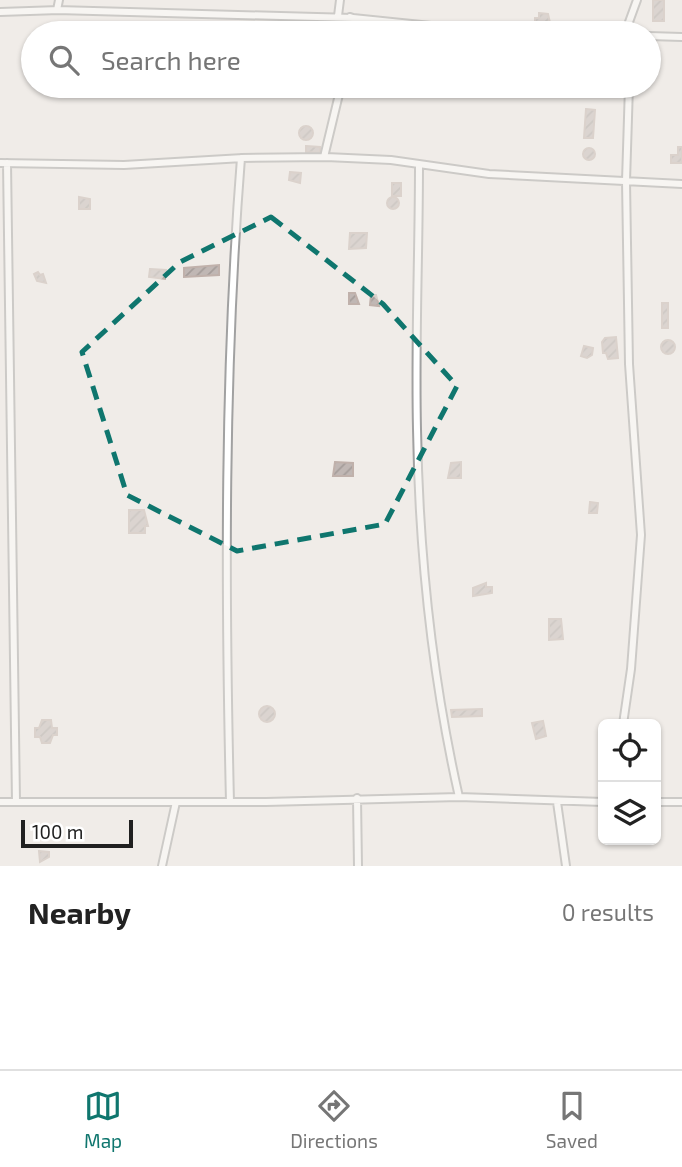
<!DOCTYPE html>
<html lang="en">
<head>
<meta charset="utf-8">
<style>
	body { margin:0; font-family:"Exo 2",sans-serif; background:#f2f2f2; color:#222 }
	.controls { position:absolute; right:21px; bottom:21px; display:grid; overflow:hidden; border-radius:10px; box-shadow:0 2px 5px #0004 }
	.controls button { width:63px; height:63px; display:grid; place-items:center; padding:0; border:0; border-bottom:2px solid #e0e0e0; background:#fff; color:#222; font:35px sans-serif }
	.scale { position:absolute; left:21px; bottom:18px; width:112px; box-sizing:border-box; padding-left:7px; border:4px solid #202020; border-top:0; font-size:19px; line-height:24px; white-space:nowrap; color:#202020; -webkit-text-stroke:5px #fff; paint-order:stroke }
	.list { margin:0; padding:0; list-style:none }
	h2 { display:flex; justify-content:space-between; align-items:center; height:91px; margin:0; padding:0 28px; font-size:30px }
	h2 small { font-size:23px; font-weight:400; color:#767676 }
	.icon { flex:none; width:38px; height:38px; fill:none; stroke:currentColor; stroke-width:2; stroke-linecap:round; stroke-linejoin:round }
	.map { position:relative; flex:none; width:682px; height:866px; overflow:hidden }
	.search { position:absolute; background:#fff; box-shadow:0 2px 5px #0004; left:21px; right:21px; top:21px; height:77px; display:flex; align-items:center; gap:18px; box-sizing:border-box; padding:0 24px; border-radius:38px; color:#767676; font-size:26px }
	.sheet { height:203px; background:#fff }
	nav { display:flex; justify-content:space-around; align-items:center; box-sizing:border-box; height:98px; border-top:2px solid #e0e0e0; background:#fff; font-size:19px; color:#767676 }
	nav a { display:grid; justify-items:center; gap:4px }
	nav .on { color:#0f766e }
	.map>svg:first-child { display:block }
</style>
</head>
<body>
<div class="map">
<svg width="682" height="866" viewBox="0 0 682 866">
	<defs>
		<pattern id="building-hatch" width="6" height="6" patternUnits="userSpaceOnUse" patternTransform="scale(1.75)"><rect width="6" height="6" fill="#c0b7b4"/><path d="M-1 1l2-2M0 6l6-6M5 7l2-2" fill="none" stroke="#a59d9a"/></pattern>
	</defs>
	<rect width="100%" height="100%" fill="#f0ece8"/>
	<!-- building -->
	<path fill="url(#building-hatch)" stroke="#c0b1ab" stroke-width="2" d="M 653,0 L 664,0 L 664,21 L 653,21 Z
		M 539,13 L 548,14 L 551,27 L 535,27 L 535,18 L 539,18 Z
		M 358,24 L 369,26 L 367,33 L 357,33 Z
		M 586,109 L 595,110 L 593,138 L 584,138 Z
		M299 133a7 7 0 1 1 14 0a7 7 0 1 1-14 0Z
		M 306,146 L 320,147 L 320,153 L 306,152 Z
		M 678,147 L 682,147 L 682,163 L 671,163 L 671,155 L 678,155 Z
		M583 154a6 6 0 1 1 12 0a6 6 0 1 1-12 0Z
		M 290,172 L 301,173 L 300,183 L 289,180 Z
		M 392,183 L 401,183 L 401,196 L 392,196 Z
		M 79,197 L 90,199 L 90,209 L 79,209 Z
		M387 203a6 6 0 1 1 12 0a6 6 0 1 1-12 0Z
		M 350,233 L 367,233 L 366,248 L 349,249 Z
		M 219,265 L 219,275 L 184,277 L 184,268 Z
		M 150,269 L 166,270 L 165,279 L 149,277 Z
		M 38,272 L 40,275 L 43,274 L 46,283 L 37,281 L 34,274 Z
		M 349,293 L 355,293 L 359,304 L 349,304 Z
		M 371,295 L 376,295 L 379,306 L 370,305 Z
		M 662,303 L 668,303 L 668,328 L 662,328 Z
		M 616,337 L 618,358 L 608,359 L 606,353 L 603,353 L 602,342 L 605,338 Z
		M661 347a7 7 0 1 1 14 0a7 7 0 1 1-14 0Z
		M 584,346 L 593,348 L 592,355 L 587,358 L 581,356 Z
		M 335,462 L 353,463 L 353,476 L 333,476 Z
		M 461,462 L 461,478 L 448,478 L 451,463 Z
		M 590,502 L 598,503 L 597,513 L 589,513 Z
		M 129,510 L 144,510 L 148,526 L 145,526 L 145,533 L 129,533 Z
		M 486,583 L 486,587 L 492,587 L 492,593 L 473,596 L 473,588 Z
		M 549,619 L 561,619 L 563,639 L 549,640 Z
		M259 714a8 8 0 1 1 16 0a8 8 0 1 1-16 0Z
		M 482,709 L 482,716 L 452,717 L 451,710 Z
		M 42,720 L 51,720 L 52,728 L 57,728 L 57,735 L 53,735 L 50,743 L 42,743 L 40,737 L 35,737 L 35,728 L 39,728 Z
		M 543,721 L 546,736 L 536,739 L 532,723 Z
		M 39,851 L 49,852 L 49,857 L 40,862 Z"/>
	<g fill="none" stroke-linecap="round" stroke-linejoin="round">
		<defs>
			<path id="minor" d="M 59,0 L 57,10 L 353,18 L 480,31 L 543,33
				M 0,12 L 59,10
				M 338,16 L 340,0
				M 350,17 L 353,18 L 351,33
				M 625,33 L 637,0
				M 649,36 L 682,37
				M 324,157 L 341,86
				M 0,163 L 124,165 L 243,158
				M 7,163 L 16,802
				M 419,164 C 419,252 415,341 417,429 C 419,552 432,677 459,797
				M 623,724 L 631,669 L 641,535 L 629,364 L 626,181 L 629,86
				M 357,798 L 358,866
				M 0,802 L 266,802 L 459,797 L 603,802
				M 230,802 C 225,588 224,372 241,158 L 326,157 L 391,160 L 489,174 L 682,184
				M 557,802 L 566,866
				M 656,802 L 682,802
				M 162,866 L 176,802"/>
		</defs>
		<!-- minor casing -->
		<use href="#minor" stroke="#a1a1a1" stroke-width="10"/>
		<!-- minor -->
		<use href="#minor" stroke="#fff" stroke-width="6"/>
	</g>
	<!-- marked area -->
	<path d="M0 0H682V866H0ZM 271,217 L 383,304 L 457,386 L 385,524 L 237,551 L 127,495 L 82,352 L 180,262 Z" fill="#f0ece8" fill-opacity=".55" fill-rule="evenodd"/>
	<path fill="none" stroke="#0f766e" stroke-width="5" stroke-dasharray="14 9" stroke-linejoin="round" d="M 271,217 L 383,304 L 457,386 L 385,524 L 237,551 L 127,495 L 82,352 L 180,262 Z"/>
</svg>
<div class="controls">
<button><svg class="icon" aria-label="locate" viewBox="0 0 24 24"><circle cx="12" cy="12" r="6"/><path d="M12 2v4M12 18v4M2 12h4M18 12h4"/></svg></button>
<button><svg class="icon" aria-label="layers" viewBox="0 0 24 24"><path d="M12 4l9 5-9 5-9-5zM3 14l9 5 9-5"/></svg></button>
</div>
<div class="scale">100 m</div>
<div class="search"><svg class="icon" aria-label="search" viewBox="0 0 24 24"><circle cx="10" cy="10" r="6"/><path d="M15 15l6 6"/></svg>Search here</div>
</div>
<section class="sheet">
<h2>Nearby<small>0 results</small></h2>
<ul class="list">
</ul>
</section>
<nav>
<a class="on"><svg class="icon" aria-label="map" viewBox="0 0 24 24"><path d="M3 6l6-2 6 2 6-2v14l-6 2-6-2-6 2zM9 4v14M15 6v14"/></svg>Map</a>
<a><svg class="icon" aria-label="directions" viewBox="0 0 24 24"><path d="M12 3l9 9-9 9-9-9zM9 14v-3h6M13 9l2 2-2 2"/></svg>Directions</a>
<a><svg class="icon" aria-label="saved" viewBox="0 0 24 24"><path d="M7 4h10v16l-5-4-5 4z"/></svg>Saved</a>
</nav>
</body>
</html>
